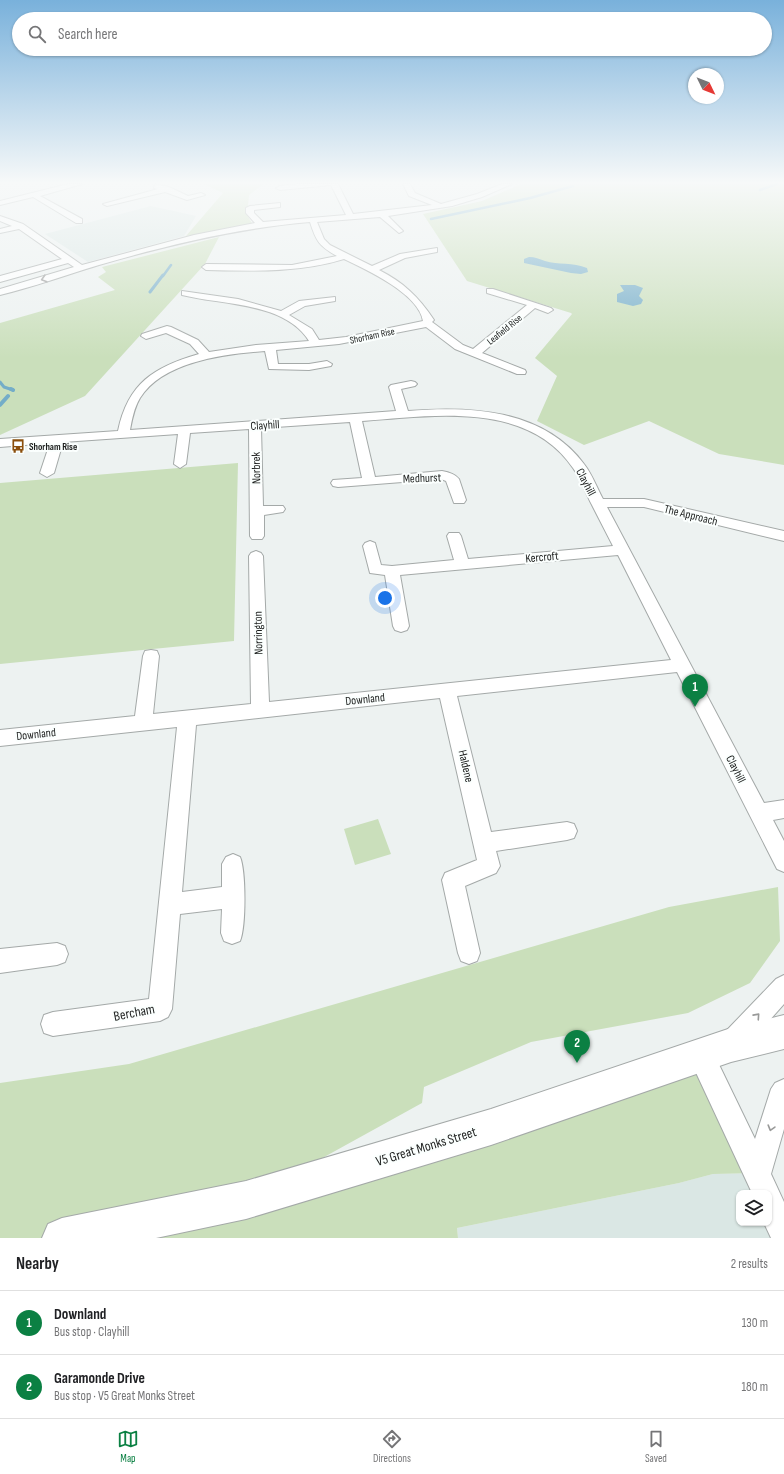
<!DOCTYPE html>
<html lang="en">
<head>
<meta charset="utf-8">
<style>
	body { margin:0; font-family:"Sofia Sans Condensed",sans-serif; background:#f2f2f2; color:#202124 }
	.controls { position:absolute; right:12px; bottom:12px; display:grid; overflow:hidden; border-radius:8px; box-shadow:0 1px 3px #0004 }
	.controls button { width:36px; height:36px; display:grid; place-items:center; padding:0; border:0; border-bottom:1px solid #e0e0e0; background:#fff; color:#202124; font:20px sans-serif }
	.compass { position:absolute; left:688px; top:68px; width:36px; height:36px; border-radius:50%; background:#fff; box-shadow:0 1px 3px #0004; rotate:133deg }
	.you { position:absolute; left:385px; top:598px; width:14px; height:14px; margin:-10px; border:3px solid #fff; border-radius:50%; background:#1a73e8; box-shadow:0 0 0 6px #1a73e833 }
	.badge { display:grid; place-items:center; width:26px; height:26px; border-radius:50%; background:#0b8043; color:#fff; font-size:13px; font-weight:700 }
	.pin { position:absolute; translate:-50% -33px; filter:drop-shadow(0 1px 2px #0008) }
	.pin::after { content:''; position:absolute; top:21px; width:14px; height:12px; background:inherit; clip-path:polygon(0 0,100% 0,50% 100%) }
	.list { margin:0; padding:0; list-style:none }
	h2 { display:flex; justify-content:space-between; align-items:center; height:52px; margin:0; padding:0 16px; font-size:17px }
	h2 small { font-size:13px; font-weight:400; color:#757577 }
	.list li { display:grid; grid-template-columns:26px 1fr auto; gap:12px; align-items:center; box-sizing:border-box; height:64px; padding:0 16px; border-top:1px solid #e0e0e0 }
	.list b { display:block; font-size:15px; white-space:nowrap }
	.list p { margin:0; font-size:13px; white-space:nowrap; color:#757577 }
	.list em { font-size:13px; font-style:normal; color:#757577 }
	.icon { flex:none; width:22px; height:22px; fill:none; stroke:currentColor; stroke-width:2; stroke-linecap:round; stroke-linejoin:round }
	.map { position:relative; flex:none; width:784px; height:1238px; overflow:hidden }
	.search { position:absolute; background:#fff; box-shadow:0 1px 3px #0004; left:12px; right:12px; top:12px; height:44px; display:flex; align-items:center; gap:10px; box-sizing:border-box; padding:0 14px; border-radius:22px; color:#757577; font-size:15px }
	.sheet { height:180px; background:#fff }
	nav { display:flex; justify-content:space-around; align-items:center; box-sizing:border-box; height:56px; border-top:1px solid #e0e0e0; background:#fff; font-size:11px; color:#757577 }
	nav a { display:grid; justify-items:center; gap:2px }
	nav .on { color:#0b8043 }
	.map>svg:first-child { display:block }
</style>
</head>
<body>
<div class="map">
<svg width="784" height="1238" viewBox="0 0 784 1238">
	<rect width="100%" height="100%" fill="#edf2f1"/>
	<!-- built -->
	<path fill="#dae7e4" d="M 151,206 L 196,216 L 184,236 L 88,262 L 45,234 Z
		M 758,1173 L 766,1193 L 739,1193 L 739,1223 L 769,1223 L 784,1238 L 458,1238 L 457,1228 L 679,1183 L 713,1174 Z"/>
	<!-- green -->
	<path fill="#cadfbb" d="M 204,184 L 264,184 L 249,195 L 247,215 L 253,225 L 186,236 L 223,193 Z
		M 521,184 L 784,184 L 784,465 L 719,454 L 649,421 L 584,445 L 537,421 L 557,376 L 535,358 L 572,314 L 571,313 L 467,281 L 423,214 L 482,201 Z
		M 219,237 L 205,264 L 85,396 L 0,435 L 0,323 L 115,290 L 98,277 L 106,272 L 102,267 Z
		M 238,463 L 234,641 L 0,664 L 0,483 Z
		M 378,819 L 391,854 L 355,865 L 344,829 Z
		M 778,887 L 780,941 L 750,983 L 688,1013 L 531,1042 L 424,1087 L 422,1103 L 248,1199 L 701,1055 L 758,1173 L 713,1174 L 679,1183 L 457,1228 L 458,1238 L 0,1238 L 0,1083 L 129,1064 L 669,907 Z"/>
	<!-- water -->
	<path fill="#74adc8" d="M 529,257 C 535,257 539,259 545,261 C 558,265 573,262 587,268 L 588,272 L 581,274 L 571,273 L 524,263 L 524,259 Z
		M 620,285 L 635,285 L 643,288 L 639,296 L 643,300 L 641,304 L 633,306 L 617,302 L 617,294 L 624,291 Z"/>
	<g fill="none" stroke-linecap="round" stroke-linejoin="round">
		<!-- stream-far2 -->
		<path stroke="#74adc8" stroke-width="2.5" d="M 760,190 L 777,184
			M 431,219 L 530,198 L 573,186
			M 163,276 L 171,265"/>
		<!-- stream-far1 -->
		<path stroke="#74adc8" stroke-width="3" d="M 150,292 L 163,275
			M 0,382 L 4,387 L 13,390"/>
		<!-- stream -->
		<path stroke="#74adc8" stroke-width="4" d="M 11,389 L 13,390
			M 0,405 L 8,396"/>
		<defs>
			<path id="street" d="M 68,184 L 82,184 L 40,196 L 82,219 L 82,223 L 76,223 L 33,197 L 0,205 L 0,201 Z
				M 155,184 L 169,187 L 188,196 L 201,193 L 205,195 L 187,200 L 165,192 L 107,206 L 103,204 L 158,189 L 154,188 Z
				M 297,184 L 338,184 L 353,214 L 432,205 L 409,196 L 403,184 L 410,184 L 415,193 L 441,204 L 477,194 L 502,184 L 512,184 L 482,197 L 452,206 L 388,216 L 403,231 L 399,233 L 380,217 L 317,222 L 324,239 L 330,245 L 372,266 L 400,254 L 437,248 L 437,252 L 405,258 L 379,270 C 403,282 419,297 434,320 L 432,322 L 463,345 L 473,349 L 527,305 L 487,293 L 487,289 L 493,289 L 551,308 L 553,310 L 548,313 L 535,308 L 482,353 L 525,370 L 526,372 L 525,374 L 517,374 L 455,349 L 426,327 L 339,344 L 276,350 L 278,364 L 309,364 L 327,361 L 332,364 L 331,366 L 309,370 L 269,369 L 265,351 C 226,354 163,361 140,398 C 134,408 132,419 130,430 L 396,411 L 389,387 L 391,385 L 411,381 L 415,382 L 417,384 L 415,386 L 401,389 L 408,411 C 471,406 543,409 584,464 C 592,474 597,488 603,499 L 644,499 L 784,531 L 784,541 L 644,507 L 607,507 L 764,803 L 784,800 L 784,818 L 773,820 L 784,841 L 784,872 L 777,869 L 677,672 L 457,696 L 491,832 L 567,822 L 574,824 L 577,831 L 574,838 L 567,840 L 496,851 L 500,866 L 496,873 L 465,886 L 480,953 L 477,961 L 469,964 L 461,961 L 458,953 L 442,880 L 445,873 L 477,860 L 440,698 L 196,725 L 182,892 L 222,887 L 222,864 L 226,857 L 233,854 L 240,857 C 246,871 246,927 240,941 L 232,944 L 224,941 L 221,933 L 222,909 L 180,914 L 172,1009 L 168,1017 L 160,1021 L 53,1036 L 44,1033 L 41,1024 L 44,1015 L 53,1012 L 149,999 L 177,727 L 0,746 L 0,730 L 135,716 L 143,656 L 145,651 L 151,650 L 157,651 L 159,656 L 153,714 L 251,704 L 249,556 L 251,553 L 256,551 L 261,553 L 263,556 L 269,702 L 671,660 L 618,555 L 400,575 L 409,626 L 407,630 L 401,632 L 395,630 L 393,626 L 385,575 L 370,573 L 363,546 L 365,543 L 370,541 L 375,543 L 381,565 L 392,566 L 454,560 L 447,536 L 449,533 L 459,533 L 461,536 L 468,559 L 613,546 C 606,532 599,519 592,505 C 586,494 581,479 573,468 C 527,400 431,416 362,421 L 375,477 L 442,471 C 448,472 455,474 459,479 L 466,500 L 464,503 L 454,503 L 446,481 L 441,479 L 338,487 L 333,486 L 331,483 L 333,480 L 362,478 L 350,422 L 261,428 L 263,506 L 283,506 L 285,509 L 283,512 L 264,515 L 264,536 L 262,539 L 252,539 L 250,536 L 249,429 L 190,433 L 186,464 L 180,468 L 174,464 L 178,434 L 63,442 L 54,473 L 47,477 L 40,473 L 50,443 L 0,447 L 0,439 L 118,431 C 128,383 154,367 199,354 L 190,344 L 166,333 L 146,339 L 141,336 L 142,334 L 167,326 L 171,327 L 198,340 L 209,352 L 256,345 L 309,341 C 285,302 221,305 182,295 L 182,291 L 238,299 L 281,311 L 299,301 L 335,297 L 335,301 L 305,306 L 289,315 L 312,329 L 319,340 L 346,337 L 423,321 C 419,294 367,270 344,259 C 298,273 253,271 206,270 L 202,267 L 206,264 L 292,265 L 337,256 C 319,246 316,241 310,222 C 238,228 168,245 99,265 C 66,275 33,287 0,295 L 0,289 L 74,267 L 68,263 L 0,282 L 0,276 L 62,259 L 19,229 L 0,233 L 0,229 L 12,226 L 0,221 L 0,216 L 23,224 L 82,265 L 194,235 L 255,223 L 246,213 L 246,208 L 250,206 L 280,203 L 280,207 L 254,210 L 254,213 L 263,222 L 346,215 L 331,185 L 280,190 L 276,188 L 280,186 Z
				M 57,943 L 65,946 L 68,954 L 65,962 L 57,965 L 0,973 L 0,949 Z
				M 784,975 L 784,1004 L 745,1048 L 736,1051 L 727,1048 L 724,1039 L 727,1030 L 776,979 Z
				M 701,1043 L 710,1046 L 755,1139 L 771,1089 L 775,1083 L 784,1079 L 784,1129 L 771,1174 L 784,1202 L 784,1238 L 771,1238 L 764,1223 L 769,1223 L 769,1193 L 752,1193 L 692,1064 L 689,1055 L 692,1046 Z"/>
			<path id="secondary" d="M 784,1015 L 784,1049 L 731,1062 L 491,1145 L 246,1219 L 156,1238 L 42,1238 L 48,1224 L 62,1218 L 246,1181 L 491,1109 L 731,1028 Z"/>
		</defs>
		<!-- street casing -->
		<use href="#street" stroke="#a4a9a8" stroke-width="2"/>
		<!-- secondary casing -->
		<use href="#secondary" stroke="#a4a9a8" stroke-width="2"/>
		<!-- street -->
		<use href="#street" fill="#fff" fill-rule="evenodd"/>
		<!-- secondary -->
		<use href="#secondary" fill="#fff" fill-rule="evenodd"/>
	</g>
	<!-- one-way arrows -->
	<defs><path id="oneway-chevron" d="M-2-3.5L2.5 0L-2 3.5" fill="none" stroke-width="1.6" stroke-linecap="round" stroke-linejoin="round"/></defs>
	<g stroke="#999a99">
		<use href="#oneway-chevron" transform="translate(44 279) rotate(164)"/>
		<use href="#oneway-chevron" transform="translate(757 1016) rotate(-48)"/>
		<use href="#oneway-chevron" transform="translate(771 1128) rotate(106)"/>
	</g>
	<!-- sky -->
	<linearGradient id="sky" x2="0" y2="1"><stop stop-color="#79b1db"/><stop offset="0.51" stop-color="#f7f9f9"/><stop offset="1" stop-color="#f7f9f9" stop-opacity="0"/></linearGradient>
	<rect width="784" height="358" fill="url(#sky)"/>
	<!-- icons -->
	<defs>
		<symbol id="bus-bare" viewBox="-9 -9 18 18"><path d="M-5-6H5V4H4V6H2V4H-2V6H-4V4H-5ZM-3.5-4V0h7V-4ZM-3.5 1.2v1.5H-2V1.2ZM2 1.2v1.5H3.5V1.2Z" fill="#8b4f0d" stroke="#fbfffe" stroke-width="2.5" paint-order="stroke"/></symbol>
	</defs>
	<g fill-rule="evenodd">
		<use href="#bus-bare" x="8" y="436" width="20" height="20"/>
	</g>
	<g text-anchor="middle" stroke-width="4" stroke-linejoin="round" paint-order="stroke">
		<!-- far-street labels -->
		<g font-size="10" fill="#1c1e1d" stroke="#fbfffe">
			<text transform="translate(504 329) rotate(-39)" y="4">Leafield Rise</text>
			<text transform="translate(372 335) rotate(-12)" y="4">Shorham Rise</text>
		</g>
		<!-- far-poi labels -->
		<g font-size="10" font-weight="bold" fill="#1c1e1d" stroke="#fbfffe" text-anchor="start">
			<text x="29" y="450">Shorham Rise</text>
		</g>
		<!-- street labels -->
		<g font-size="12" fill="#1c1e1d" stroke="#fbfffe">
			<text transform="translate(265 425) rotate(-4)" y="4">Clayhill</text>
			<text transform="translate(256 468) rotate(-91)" y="4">Norbrek</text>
			<text transform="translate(422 478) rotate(-2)" y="4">Medhurst</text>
			<text transform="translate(586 482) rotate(62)" y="4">Clayhill</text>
			<text transform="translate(691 515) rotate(14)" y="4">The Approach</text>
			<text transform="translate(542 557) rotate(-5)" y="4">Kercroft</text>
			<text transform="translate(258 633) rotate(-91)" y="4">Norrington</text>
			<text transform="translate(365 699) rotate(-6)" y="4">Downland</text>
			<text transform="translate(36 734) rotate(-6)" y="4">Downland</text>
			<text transform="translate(466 766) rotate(77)" y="4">Haldene</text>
			<text transform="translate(736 769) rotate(63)" y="4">Clayhill</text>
		</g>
		<!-- near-street labels -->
		<g font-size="14" fill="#1c1e1d" stroke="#fbfffe">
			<text transform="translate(134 1012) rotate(-11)" y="5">Bercham</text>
			<text transform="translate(426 1146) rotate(-17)" y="5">V5 Great Monks Street</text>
		</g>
	</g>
</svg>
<div class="controls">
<button><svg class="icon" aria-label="layers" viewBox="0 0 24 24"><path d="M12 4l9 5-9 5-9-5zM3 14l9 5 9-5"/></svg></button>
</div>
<svg class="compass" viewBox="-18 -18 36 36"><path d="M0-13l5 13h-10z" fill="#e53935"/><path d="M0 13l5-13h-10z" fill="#757577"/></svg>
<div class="you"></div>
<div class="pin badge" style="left:695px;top:707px">1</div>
<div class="pin badge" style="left:577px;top:1063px">2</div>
<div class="search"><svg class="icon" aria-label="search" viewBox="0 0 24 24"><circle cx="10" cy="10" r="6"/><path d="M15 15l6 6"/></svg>Search here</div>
</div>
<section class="sheet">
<h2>Nearby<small>2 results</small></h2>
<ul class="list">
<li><span class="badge">1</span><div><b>Downland</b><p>Bus stop · Clayhill</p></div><em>130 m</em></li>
<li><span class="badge">2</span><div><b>Garamonde Drive</b><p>Bus stop · V5 Great Monks Street</p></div><em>180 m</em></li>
</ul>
</section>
<nav>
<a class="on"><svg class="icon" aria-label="map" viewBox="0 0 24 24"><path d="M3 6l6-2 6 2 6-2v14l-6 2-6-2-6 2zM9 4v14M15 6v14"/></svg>Map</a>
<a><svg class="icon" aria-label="directions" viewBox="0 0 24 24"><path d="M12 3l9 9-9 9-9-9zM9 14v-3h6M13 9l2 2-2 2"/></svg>Directions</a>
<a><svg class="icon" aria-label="saved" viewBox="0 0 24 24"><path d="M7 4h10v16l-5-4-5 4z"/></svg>Saved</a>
</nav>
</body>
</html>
